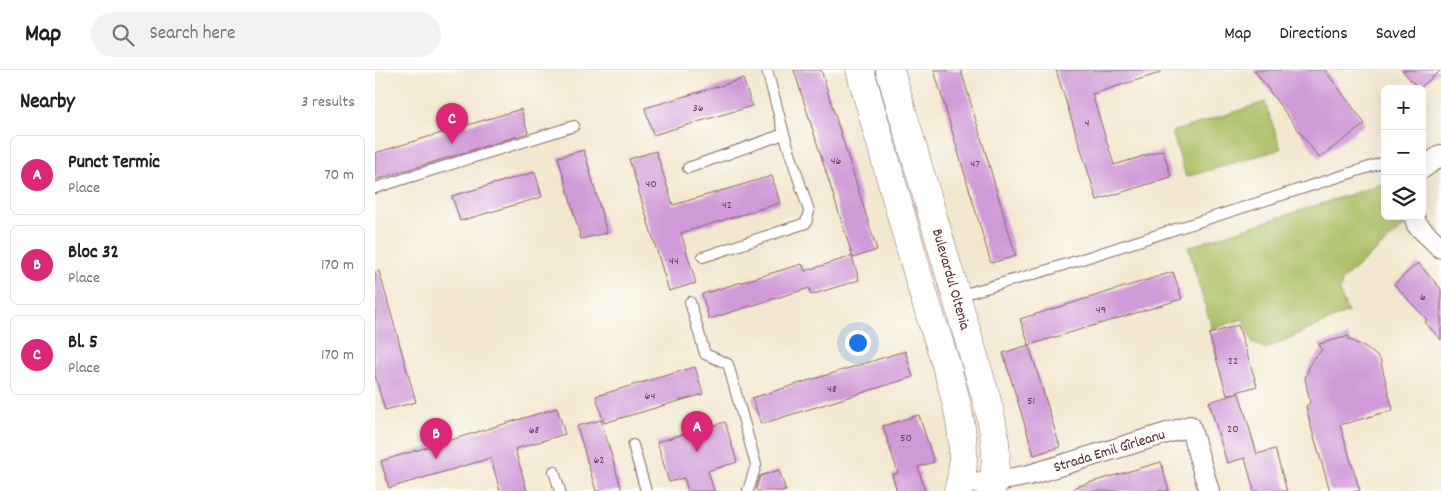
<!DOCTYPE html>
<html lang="en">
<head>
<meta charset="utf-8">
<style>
	body { margin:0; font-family:Dekko,sans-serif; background:#f2f2f2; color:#202124 }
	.controls { position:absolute; right:15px; top:15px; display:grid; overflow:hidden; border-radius:8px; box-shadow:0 5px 20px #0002 }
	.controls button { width:45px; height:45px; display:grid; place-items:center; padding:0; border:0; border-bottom:1px solid #e0e0e0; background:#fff; color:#202124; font:25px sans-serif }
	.you { position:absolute; left:482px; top:272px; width:18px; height:18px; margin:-12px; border:4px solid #fff; border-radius:50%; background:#1a73e8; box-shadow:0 0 0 8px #1a73e833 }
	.badge { display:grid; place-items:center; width:32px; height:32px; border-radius:50%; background:#db2777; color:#fff; font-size:16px; font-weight:700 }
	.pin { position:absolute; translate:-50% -41px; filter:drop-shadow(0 1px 2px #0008) }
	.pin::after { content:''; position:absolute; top:26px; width:18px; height:15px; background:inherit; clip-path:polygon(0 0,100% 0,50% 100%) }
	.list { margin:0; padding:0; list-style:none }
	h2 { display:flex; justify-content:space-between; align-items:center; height:65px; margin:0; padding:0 20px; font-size:21px }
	h2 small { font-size:16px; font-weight:400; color:#757577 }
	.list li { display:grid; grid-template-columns:32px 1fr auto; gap:15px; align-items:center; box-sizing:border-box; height:80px; margin:0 10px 10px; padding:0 10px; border:1px solid #e0e0e0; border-radius:8px }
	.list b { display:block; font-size:19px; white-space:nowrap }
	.list p { margin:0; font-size:16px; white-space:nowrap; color:#757577 }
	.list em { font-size:16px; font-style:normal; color:#757577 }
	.icon { flex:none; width:28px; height:28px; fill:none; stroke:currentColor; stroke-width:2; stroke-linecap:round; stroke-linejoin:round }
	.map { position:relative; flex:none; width:1066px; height:421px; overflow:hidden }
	header { display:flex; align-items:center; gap:30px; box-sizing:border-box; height:70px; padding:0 25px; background:#fff; border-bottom:1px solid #e0e0e0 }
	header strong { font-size:24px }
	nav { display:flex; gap:28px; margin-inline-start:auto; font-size:18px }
	.search { width:350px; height:45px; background:#f2f2f2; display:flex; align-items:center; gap:12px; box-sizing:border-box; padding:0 18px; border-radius:28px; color:#757577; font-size:19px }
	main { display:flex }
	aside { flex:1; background:#fff }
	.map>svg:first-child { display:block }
</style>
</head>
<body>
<header>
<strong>Map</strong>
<div class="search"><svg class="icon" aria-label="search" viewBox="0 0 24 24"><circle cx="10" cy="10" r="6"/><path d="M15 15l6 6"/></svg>Search here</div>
<nav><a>Map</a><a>Directions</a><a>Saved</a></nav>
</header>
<main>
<aside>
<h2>Nearby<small>3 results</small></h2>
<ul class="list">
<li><span class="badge">A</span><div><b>Punct Termic</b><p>Place</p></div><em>70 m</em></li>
<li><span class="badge">B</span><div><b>Bloc 32</b><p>Place</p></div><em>170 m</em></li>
<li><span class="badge">C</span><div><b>Bl. 5</b><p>Place</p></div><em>170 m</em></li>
</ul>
</aside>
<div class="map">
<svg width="1066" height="421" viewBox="0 0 1066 421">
	<rect width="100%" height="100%" fill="#fdfcf7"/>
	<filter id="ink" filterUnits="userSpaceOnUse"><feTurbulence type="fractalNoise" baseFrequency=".02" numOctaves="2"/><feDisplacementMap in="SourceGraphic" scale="10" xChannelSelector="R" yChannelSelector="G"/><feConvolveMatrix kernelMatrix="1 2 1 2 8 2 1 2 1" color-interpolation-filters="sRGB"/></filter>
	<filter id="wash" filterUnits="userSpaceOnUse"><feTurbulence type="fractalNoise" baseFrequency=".0096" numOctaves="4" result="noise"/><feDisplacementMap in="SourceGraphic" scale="20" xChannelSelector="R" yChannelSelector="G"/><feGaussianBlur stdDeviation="1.12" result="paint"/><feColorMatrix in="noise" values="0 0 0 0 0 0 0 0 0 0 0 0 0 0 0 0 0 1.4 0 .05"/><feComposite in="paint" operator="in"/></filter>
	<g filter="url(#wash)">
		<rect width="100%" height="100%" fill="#f2e8cf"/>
		<!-- green -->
		<path fill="#aabe62" stroke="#7a6e46" d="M 890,32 L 906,79 L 811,107 L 797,62 Z
			M 1010,113 L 1010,146 L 1026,146 L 1029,156 L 967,210 L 965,224 L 973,242 L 890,279 L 878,273 L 868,249 L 837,259 L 813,177 Z"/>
		<g id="blocks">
			<!-- building -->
			<path fill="#d09ad8" d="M 419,0 L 446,0 L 502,180 L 478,188 Z
				M 559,0 L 586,0 L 641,186 L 616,193 Z
				M 681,0 L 784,0 L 785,3 L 717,24 L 739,95 L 788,80 L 796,107 L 722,130 Z
				M 879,0 L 950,0 L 990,54 L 944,88 Z
				M 1027,0 L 1066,0 L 1044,19 Z
				M 368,9 L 377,36 L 278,65 L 270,38 Z
				M 146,39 L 153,63 L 0,110 L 0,83 Z
				M 209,80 L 232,163 L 206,169 L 183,87 Z
				M 281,81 L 298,135 L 397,106 L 405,133 L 306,163 L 321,213 L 294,221 L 254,89 Z
				M 160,102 L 167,127 L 85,151 L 77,126 Z
				M 477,186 L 484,210 L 436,225 L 434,218 L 334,249 L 327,224 L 427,194 L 430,201 Z
				M 1043,193 L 1066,219 L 1066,270 L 1050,252 L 1052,250 L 1019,214 Z
				M 4,201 L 41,332 L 10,340 L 0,306 L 0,202 Z
				M 798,202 L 807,229 L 654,275 L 645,249 Z
				M 863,255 L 882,316 L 852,325 L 834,264 Z
				M 974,266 L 974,270 L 991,277 L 1005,289 L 1018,340 L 965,355 L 985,421 L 955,421 L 935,353 L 931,336 L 935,333 L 930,308 L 936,292 L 947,280 L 944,274 Z
				M 654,275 L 685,377 L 659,385 L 628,283 Z
				M 530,281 L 538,307 L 386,354 L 377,328 Z
				M 320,297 L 328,324 L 229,353 L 221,326 Z
				M 864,323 L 882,384 L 900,379 L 912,421 L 879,421 L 870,388 L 852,393 L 834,332 Z
				M 182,338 L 190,364 L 140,379 L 152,421 L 125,421 L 116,388 L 14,418 L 6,391 Z
				M 544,345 L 559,392 L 543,397 L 550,421 L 522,421 L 517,405 L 523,403 L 508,356 Z
				M 226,350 L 247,421 L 221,421 L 202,356 Z
				M 350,352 L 362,392 L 333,401 L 339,421 L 313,421 L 309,408 L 294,412 L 282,372 Z
				M 786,392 L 794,421 L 700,421 L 700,417 Z
				M 404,400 L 411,421 L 382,421 L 381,419 L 385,406 Z"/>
		</g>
	</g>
	<g filter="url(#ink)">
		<use href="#blocks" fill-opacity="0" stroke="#856564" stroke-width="1"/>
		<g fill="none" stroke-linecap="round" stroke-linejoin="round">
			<defs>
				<path id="lane" d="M 313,98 L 409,64
					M 0,118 L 199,56
					M 328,187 L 431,153 L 434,141 L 409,64 L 392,0
					M 583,226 L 676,199 L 1010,92
					M 315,232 L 330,284 L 353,294 L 381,395 L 373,421
					M 258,375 L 271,421
					M 179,401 L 185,421"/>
				<path id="street" d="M 1047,99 L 1066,85
					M 1039,146 L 1042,155 L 1066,178
					M 586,413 L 618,412 L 654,405 L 815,356 L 834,421"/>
				<path id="secondary" d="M 485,0 C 505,73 526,146 547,219 C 563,276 602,363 583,421
					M 515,0 L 614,338 C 621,370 624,389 616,421"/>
			</defs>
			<!-- lane casing -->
			<use href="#lane" stroke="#856564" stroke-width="12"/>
			<!-- street casing -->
			<use href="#street" stroke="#856564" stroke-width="22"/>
			<!-- secondary casing -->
			<use href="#secondary" stroke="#856564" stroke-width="29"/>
			<!-- lane -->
			<use href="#lane" stroke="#fff" stroke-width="10"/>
			<!-- street -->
			<use href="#street" stroke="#fff" stroke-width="20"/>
			<!-- secondary -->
			<use href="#secondary" stroke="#fff" stroke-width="28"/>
		</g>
	</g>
	<g text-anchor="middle" stroke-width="5" stroke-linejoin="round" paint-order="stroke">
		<!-- number labels -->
		<g font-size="12" fill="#6c3e56">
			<text x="323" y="41">36</text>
			<text x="712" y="56">4</text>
			<text x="461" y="94">46</text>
			<text x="600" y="97">47</text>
			<text x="276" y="117">40</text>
			<text x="352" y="138">42</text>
			<text x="299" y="194">44</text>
			<text x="1048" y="230">6</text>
			<text x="726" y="243">49</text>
			<text x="858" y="294">22</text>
			<text x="457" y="322">48</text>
			<text x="275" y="329">64</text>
			<text x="656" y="334">51</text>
			<text x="858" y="362">20</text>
			<text x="159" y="363">68</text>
			<text x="531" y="371">50</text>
			<text x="224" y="393">62</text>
		</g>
		<!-- street labels -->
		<g font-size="15" fill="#4a1f2b" stroke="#fdfcf7">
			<text transform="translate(577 209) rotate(74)" y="5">Bulevardul Oltenia</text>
			<text transform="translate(734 380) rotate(-17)" y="5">Strada Emil Gîrleanu</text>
		</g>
	</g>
</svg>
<div class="controls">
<button>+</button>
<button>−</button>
<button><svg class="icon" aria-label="layers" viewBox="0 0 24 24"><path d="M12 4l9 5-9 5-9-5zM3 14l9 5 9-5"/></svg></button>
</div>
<div class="you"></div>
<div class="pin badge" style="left:322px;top:382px">A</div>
<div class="pin badge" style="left:61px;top:389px">B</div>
<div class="pin badge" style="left:77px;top:74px">C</div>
</div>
</main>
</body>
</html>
